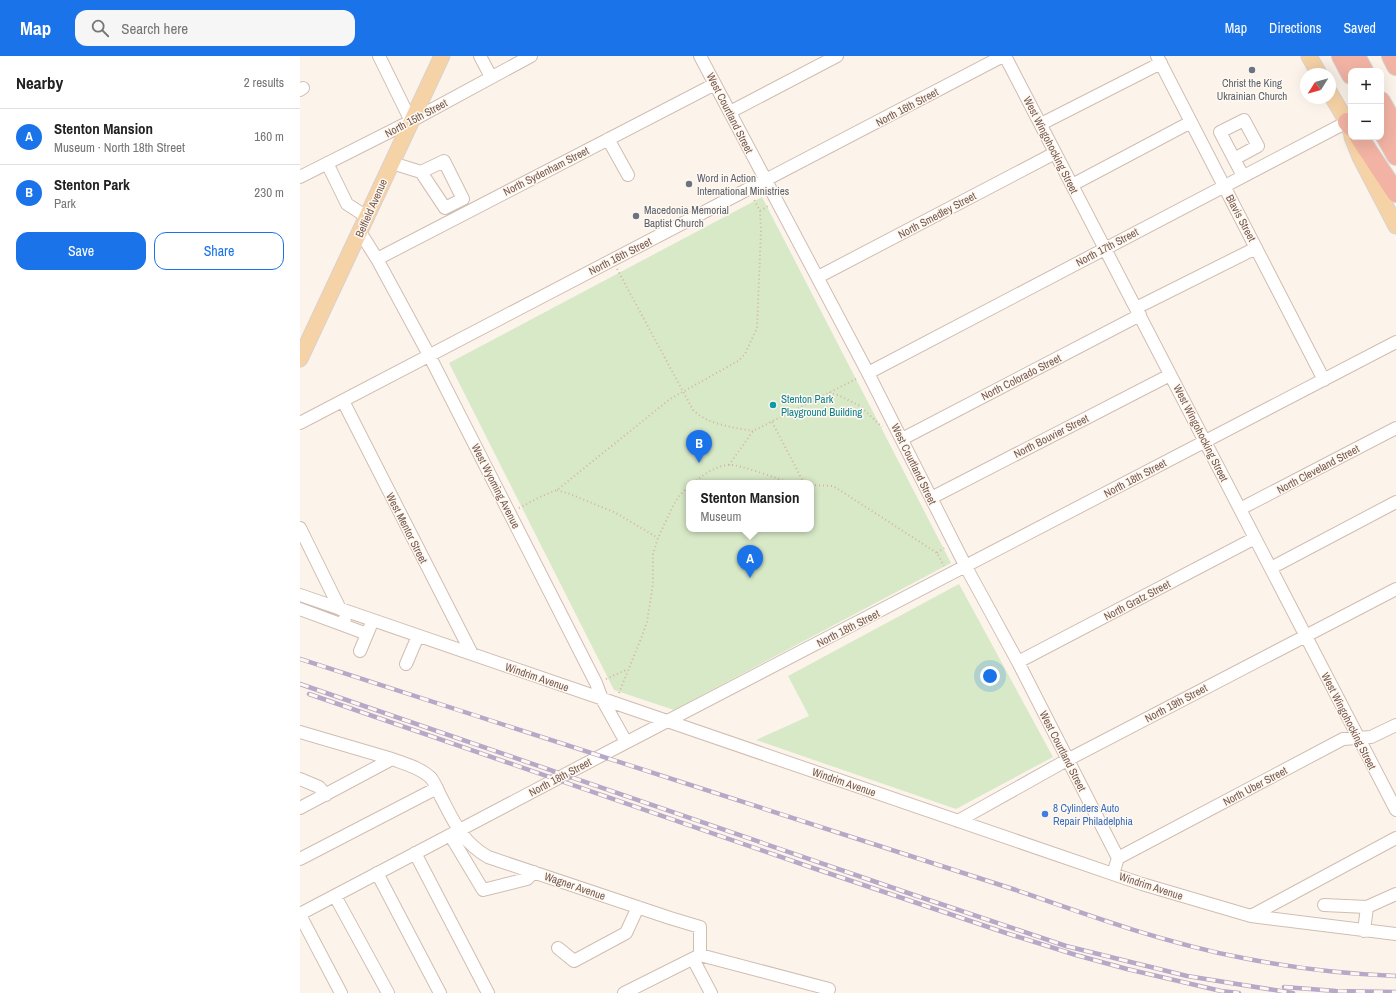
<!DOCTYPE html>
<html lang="en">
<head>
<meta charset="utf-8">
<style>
	body { margin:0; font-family:"Archivo Narrow",sans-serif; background:#f6f6f6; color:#222 }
	.controls { position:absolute; right:12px; top:12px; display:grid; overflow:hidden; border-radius:8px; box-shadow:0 4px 16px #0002 }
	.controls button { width:36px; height:36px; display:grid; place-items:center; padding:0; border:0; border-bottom:1px solid #e0e0e0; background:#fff; color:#222; font:20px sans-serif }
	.compass { position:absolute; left:1000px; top:12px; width:36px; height:36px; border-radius:50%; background:#fff; box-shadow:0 4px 16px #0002; rotate:233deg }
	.you { position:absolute; left:690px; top:620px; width:14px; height:14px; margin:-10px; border:3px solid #fff; border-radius:50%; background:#1a73e8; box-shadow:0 0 0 6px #1a73e833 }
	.badge { display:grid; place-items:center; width:26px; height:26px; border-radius:50%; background:#1a73e8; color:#fff; font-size:13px; font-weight:700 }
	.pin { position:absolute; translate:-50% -33px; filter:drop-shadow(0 1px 2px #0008) }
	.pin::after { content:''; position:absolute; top:21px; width:14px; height:12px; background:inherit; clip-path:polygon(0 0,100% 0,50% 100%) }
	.popup { position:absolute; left:386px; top:424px; width:128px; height:52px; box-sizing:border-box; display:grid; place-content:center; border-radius:8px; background:#fff; filter:drop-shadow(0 1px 3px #0005); font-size:13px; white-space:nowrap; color:#767676 }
	.popup b { font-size:15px; color:#222 }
	.popup::after { content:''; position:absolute; left:50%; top:100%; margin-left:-8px; border:8px solid transparent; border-top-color:#fff }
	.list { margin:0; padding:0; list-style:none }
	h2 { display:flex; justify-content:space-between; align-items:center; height:52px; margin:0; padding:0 16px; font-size:17px }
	h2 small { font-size:13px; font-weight:400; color:#767676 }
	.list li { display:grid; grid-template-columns:26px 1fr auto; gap:12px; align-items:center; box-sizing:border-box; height:56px; padding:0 16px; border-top:1px solid #e0e0e0 }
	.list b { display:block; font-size:15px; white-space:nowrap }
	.list p { margin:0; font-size:13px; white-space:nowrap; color:#767676 }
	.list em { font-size:13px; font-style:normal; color:#767676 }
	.actions { display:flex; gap:8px; padding:12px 16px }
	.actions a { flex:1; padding:9px 0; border:1px solid #1a73e8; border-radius:12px; text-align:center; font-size:14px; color:#1a73e8 }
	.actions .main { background:#1a73e8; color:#fff }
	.icon { flex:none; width:22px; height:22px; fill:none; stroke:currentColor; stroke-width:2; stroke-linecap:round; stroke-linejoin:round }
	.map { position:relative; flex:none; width:1096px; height:937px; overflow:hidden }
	header { display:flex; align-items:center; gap:24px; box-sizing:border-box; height:56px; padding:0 20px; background:#1a73e8; color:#fff }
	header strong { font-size:19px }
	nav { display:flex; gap:22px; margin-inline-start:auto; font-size:14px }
	.search { width:280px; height:36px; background:#f6f6f6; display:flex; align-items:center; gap:10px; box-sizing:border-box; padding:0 14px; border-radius:12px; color:#767676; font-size:15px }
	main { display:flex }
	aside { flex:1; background:#fff }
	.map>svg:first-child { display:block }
</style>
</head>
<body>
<header>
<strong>Map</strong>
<div class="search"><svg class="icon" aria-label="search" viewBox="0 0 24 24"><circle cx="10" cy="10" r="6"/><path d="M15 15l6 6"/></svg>Search here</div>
<nav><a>Map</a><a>Directions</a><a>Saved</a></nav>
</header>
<main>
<aside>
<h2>Nearby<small>2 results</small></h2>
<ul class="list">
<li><span class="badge">A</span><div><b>Stenton Mansion</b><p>Museum · North 18th Street</p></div><em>160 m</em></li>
<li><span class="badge">B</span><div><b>Stenton Park</b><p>Park</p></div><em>230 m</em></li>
</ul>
<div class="actions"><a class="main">Save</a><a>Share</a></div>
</aside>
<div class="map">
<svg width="1096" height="937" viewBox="0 0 1096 937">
	<rect width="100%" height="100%" fill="#fcf4ea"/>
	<!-- green -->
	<path fill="#d8e9c8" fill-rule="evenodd" d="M 462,141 L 651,507 L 374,654 L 314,634 L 149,307 ZM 389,427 L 511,427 L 511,473 L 389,473 Z
		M 659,528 L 753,701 L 656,753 L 456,684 L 509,660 L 488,620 Z"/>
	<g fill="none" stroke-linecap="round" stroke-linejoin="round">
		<defs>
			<path id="minor" d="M 79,0 L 111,65
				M 180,0 L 191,21
				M 400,0 L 568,317 L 666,511 L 718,606 L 818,802 L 813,818
				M 705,0 L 1096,754
				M 857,0 L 1024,324
				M 0,34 L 3,32
				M 430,56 L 537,0
				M 741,68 L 861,7
				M 308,83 L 328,119
				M 934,103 L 958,90 L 944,64 L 920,76 L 943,120
				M 27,107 L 47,148 L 67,161
				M 92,107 L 121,116 L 145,152 L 163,143 L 144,105 L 121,116
				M 0,121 L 111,65 L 231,0
				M 772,129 L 891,66
				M 60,176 L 77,203 L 129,299 L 296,627 L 302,643 L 326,686
				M 77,203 L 415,28
				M 518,221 L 755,97
				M 836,252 L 956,192
				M 568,317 L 1047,66
				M 43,345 L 172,598
				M 0,367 L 703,0
				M 602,383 L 840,259
				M 631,442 L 870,319
				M 940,453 L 1096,372
				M 0,472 L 40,553
				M 971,512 L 1096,446
				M 0,539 L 842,828 L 951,860 L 1096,878
				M 0,553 L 43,569
				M 45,562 L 43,569 L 67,578
				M 60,595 L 70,571
				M 718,606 L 955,482
				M 106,608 L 118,580
				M 0,676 L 92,703
				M 0,723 L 19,731 L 26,739
				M 0,752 L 92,703 C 105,708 121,712 131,722 C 135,727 138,735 141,741 C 154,766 162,786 188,801 L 370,862 L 400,871 L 400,899 L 324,937
				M 658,765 L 767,704 L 1096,533
				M 150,779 L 183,834 L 227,823 L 234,816
				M 115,797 L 188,937
				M 818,802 L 1043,683 L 1071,681 L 1096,669
				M 0,803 L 137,732
				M 77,817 L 140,937
				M 35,840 L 88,937
				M 1024,849 L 1067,851
				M 0,858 L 306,697 L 1096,286
				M 0,859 L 41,937
				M 951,860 L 1096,782
				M 1064,875 L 1067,851 L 1096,838
				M 258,892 L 274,905 L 326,877 L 338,851
				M 400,899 L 529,933 L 527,937
				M 393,903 L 411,937"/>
			<path id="major" d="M 1009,0 L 1019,18
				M 1030,37 L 1047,66 L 1051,76
				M 1052,81 L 1060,101 L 1096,170
				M 0,303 L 142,0"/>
			<path id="highway" d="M 1041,0 L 1051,19
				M 1056,0 L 1064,15
				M 1091,0 L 1096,10
				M 1081,45 L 1096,72
				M 1047,66 L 1051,71
				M 1081,73 L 1096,100
				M 1059,81 L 1096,137"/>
		</defs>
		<!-- minor casing -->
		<use href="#minor" stroke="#d0bdb2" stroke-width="14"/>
		<!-- major casing -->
		<use href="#major" stroke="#d9d1cd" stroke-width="17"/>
		<!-- highway casing -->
		<use href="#highway" stroke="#d9d1cd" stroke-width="20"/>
		<!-- path -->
		<path stroke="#d5b4a5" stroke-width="2" stroke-dasharray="1 3" stroke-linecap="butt" d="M 460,155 L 468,150
			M 317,213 L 393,354 C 408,369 433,371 453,375
			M 529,337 L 538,339 L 560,350 L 582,371
			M 472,366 L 504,427
			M 429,409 L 453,375 L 558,322
			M 393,427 C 403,419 415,410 428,409 C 441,408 477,423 491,427
			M 511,429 L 533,430 L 541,435 L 637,497 L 644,510
			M 257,434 L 270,438 L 316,457 L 358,482
			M 219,452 L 242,440 L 257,434 L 370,343 L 438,305 L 445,298 L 457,272 L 461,175 L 460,155 L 453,142
			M 637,497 L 644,492
			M 306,623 L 328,613
			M 319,637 L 342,580 L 347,566 L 353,528 L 353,498 L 358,482 L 373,450 L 379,440 L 389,430"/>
		<!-- minor -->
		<use href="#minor" stroke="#fff" stroke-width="12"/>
		<!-- major -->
		<use href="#major" stroke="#f6d3a6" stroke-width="15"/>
		<!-- highway -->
		<use href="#highway" stroke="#f2b3a4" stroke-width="18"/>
		<defs>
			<path id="rail" d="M 0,603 L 716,834 C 790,860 865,887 943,902 C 993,912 1045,918 1096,920
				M 0,628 L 611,838 L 766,890 L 887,920 L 993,937
				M 9,638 L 513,812 L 706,877 L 776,899 L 827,913 L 921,935 L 939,937
				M 984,931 L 1036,935 L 1096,936"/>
		</defs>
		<!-- rail casing -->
		<use href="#rail" stroke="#b6a8c6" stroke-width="4.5"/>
		<!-- rail -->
		<use href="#rail" stroke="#fef8f1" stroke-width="3" stroke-dasharray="9" stroke-linecap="butt"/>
	</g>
	<!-- markers -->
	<g fill="#6b7280" stroke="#fef8f1" stroke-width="1.5">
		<circle cx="952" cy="14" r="4"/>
		<circle cx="389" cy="128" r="4"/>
		<circle cx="336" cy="160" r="4"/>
	</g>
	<circle fill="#0f9aa8" stroke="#fef8f1" stroke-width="1.5" cx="473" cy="349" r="4"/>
	<circle fill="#3f7fe0" stroke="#fef8f1" stroke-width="1.5" cx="745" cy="758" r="4"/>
	<g text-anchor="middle" stroke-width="3" stroke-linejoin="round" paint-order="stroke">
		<!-- worship labels -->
		<g font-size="11" fill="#5b616d" stroke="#fef8f1" text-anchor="start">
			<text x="952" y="31" text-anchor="middle">Christ the King<tspan x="952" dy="13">Ukrainian Church</tspan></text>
			<text x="397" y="126">Word in Action<tspan x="397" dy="13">International Ministries</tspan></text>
			<text x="344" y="158">Macedonia Memorial<tspan x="344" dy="13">Baptist Church</tspan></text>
		</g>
		<!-- street labels -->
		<g font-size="11" fill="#76594e" stroke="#fef8f1">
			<text transform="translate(607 51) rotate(-28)" y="4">North 16th Street</text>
			<text transform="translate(430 57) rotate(63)" y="4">West Courtland Street</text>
			<text transform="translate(116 62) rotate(-28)" y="4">North 15th Street</text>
			<text transform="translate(751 89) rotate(63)" y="4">West Wingohocking Street</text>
			<text transform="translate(246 115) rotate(-27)" y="4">North Sydenham Street</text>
			<text transform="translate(71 152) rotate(-66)" y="4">Belfield Avenue</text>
			<text transform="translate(637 159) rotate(-28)" y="4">North Smedley Street</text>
			<text transform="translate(941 162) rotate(62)" y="4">Blavis Street</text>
			<text transform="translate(807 191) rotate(-28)" y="4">North 17th Street</text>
			<text transform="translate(320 200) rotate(-27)" y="4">North 16th Street</text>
			<text transform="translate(721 321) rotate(-27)" y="4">North Colorado Street</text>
			<text transform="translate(901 377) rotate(63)" y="4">West Wingohocking Street</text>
			<text transform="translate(751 380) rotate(-27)" y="4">North Bouvier Street</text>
			<text transform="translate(614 408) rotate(64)" y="4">West Courtland Street</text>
			<text transform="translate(1018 413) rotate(-28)" y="4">North Cleveland Street</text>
			<text transform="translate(835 422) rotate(-28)" y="4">North 18th Street</text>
			<text transform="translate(196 430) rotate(63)" y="4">West Wyoming Avenue</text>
			<text transform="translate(107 472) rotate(63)" y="4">West Mentor Street</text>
			<text transform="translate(837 544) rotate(-28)" y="4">North Gratz Street</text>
			<text transform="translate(548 572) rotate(-27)" y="4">North 18th Street</text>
			<text transform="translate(237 621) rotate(19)" y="4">Windrim Avenue</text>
			<text transform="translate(876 647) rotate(-28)" y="4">North 19th Street</text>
			<text transform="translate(1049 665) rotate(63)" y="4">West Wingohocking Street</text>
			<text transform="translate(763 695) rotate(63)" y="4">West Courtland Street</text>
			<text transform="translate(260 721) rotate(-28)" y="4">North 18th Street</text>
			<text transform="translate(544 726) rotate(19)" y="4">Windrim Avenue</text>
			<text transform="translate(955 730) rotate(-28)" y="4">North Uber Street</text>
			<text transform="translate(275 830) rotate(19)" y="4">Wagner Avenue</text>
			<text transform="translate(851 830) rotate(18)" y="4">Windrim Avenue</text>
		</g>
		<!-- culture labels -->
		<g font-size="11" fill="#0d838f" stroke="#fef8f1" text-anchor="start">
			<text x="481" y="347">Stenton Park<tspan x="481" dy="13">Playground Building</tspan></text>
		</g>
		<!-- shop labels -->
		<g font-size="11" fill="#366cbe" stroke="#fef8f1" text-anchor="start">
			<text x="753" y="756">8 Cylinders Auto<tspan x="753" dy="13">Repair Philadelphia</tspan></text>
		</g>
	</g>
</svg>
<div class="controls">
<button>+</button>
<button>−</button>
</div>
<svg class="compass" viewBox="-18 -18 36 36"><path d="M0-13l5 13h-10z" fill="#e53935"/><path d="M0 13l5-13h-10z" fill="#767676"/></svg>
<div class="you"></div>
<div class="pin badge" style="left:450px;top:522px">A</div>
<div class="popup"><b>Stenton Mansion</b>Museum</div>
<div class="pin badge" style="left:399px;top:407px">B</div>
</div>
</main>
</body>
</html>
